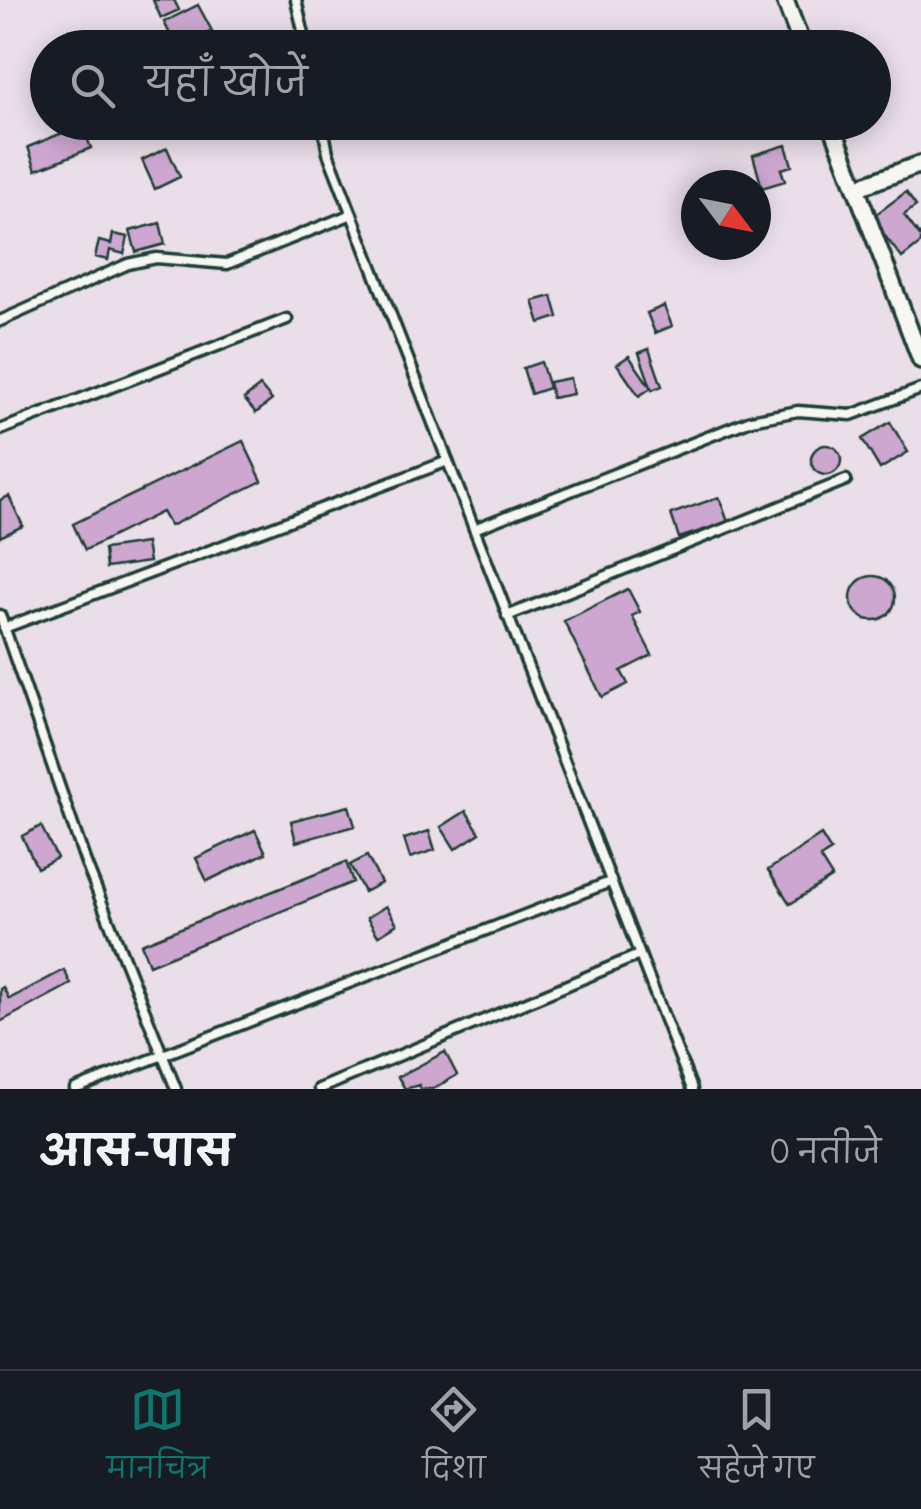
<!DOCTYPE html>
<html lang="hi">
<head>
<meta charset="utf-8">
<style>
	body { margin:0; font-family:Delius,"Playpen Sans Deva",sans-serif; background:#242831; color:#f1f3f6 }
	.compass { position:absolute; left:681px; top:170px; width:90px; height:90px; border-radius:50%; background:#171b24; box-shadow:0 5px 25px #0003; rotate:122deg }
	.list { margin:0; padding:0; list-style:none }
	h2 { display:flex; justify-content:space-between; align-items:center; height:130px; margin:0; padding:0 40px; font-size:42px }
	h2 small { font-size:32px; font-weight:400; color:#9ea1a6 }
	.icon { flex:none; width:55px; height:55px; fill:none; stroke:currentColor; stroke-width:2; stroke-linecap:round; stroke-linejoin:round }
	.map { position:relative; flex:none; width:921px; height:1089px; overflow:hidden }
	.search { position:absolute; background:#171b24; box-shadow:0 5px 25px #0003; left:30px; right:30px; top:30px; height:110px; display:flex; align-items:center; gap:25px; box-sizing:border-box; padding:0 35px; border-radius:55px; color:#9ea1a6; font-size:38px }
	.sheet { height:280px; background:#171b24 }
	nav { display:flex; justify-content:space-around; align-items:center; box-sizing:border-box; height:140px; border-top:2px solid #363941; background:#171b24; font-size:28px; color:#9ea1a6 }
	nav a { display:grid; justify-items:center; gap:5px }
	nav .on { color:#0f766e }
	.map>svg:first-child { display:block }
</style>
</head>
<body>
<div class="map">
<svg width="921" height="1089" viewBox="0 0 921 1089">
	<rect width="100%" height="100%" fill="#eadee8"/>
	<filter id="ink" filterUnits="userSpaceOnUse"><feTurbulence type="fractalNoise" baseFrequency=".01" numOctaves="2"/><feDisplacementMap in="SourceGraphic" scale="20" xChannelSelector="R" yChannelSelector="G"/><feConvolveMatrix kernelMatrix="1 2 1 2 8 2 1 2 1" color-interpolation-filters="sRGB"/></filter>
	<g filter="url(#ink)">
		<!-- building -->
		<path fill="#cda7d0" stroke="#1f3d34" stroke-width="2.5" d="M 153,0 L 174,0 L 179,10 L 161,18 Z
			M 198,5 L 212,31 L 177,48 L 164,22 Z
			M 82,125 L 91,148 L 36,170 L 28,147 Z
			M 786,145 L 792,166 L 781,169 L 785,181 L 762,188 L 753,155 Z
			M 167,148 L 180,177 L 155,189 L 142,160 Z
			M 906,192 L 916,206 L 904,215 L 919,235 L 921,233 L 921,243 L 902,258 L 871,218 Z
			M 160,223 L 165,244 L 136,252 L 130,231 Z
			M 113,234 L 128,237 L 124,254 L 110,250 L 108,260 L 95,257 L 99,241 L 111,244 Z
			M 552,296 L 558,317 L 540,323 L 533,301 Z
			M 664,306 L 672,326 L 655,333 L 647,313 Z
			M 649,349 L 662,386 L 652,390 L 639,353 Z
			M 629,356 L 651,388 L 639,396 L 617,364 Z
			M 541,362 L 549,388 L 531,394 L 523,368 Z
			M 570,378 L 573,394 L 552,398 L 549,382 Z
			M 260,386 L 272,400 L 256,413 L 244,399 Z
			M 890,422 L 908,452 L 880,469 L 862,439 Z
			M 243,441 L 262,481 L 170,526 L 162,512 L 85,550 L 73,524 Z
			M811 460a15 15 0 1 1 30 0a15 15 0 1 1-30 0Z
			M 9,496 L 23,526 L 0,537 L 0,500 Z
			M 719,497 L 728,522 L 679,538 L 671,514 Z
			M 146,543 L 149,562 L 106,568 L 104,549 Z
			M851 598a22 22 0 1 1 44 0a22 22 0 1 1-44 0Z
			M 628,589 L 640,612 L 632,616 L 652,655 L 621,671 L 628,684 L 602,697 L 564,621 Z
			M 349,806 L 355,826 L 296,842 L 291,821 Z
			M 466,811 L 480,833 L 455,849 L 441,827 Z
			M 41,826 L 57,858 L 37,868 L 22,836 Z
			M 255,830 L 266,853 L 207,881 L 196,858 Z
			M 429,831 L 435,850 L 410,858 L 404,839 Z
			M 821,835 L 831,851 L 820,858 L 832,877 L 790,904 L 768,870 Z
			M 367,856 L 381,883 L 364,892 L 350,865 Z
			M 346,862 L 353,882 L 149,965 L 141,944 Z
			M 386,906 L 397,924 L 378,936 L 367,918 Z
			M 64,970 L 71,984 L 0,1022 L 0,989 L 3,987 L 9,999 Z
			M 445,1052 L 457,1075 L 433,1089 L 421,1089 L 419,1085 L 405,1089 L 398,1077 Z"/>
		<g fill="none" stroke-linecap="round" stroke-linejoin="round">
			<defs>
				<path id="lane" d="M 296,0 L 307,48
					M 322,122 L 328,153 L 692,1089
					M 0,321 L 128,264 L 156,258 L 227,264 L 352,214
					M 0,430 L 287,319
					M 474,529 L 751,420 L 798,411 L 851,415 L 921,389
					M 0,615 L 86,863 L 176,1089
					M 507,616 L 846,480
					M 4,628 L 448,461
					M 75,1089 L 610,882
					M 319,1089 L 639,955"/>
				<path id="street" d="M 785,0 L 803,48
					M 831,122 L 921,360
					M 856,188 L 921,164"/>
			</defs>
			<!-- lane casing -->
			<use href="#lane" stroke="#1f3d34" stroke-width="15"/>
			<!-- street casing -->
			<use href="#street" stroke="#1f3d34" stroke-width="22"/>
			<!-- lane -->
			<use href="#lane" stroke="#f6f6f2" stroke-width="8"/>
			<!-- street -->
			<use href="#street" stroke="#f6f6f2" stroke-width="15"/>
		</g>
	</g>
</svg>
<svg class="compass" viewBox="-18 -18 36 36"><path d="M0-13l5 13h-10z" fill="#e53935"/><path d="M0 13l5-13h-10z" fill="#9ea1a6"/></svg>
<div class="search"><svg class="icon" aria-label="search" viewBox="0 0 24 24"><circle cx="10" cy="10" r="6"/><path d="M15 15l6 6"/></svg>यहाँ खोजें</div>
</div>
<section class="sheet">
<h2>आस-पास<small>0 नतीजे</small></h2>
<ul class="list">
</ul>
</section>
<nav>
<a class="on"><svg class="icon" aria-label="map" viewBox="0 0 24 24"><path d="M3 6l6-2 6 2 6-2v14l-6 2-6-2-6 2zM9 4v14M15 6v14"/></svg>मानचित्र</a>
<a><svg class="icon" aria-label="directions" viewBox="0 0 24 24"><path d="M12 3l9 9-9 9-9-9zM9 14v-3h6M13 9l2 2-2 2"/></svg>दिशा</a>
<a><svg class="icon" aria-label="saved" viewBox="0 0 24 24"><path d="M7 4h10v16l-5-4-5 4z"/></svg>सहेजे गए</a>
</nav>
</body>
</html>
